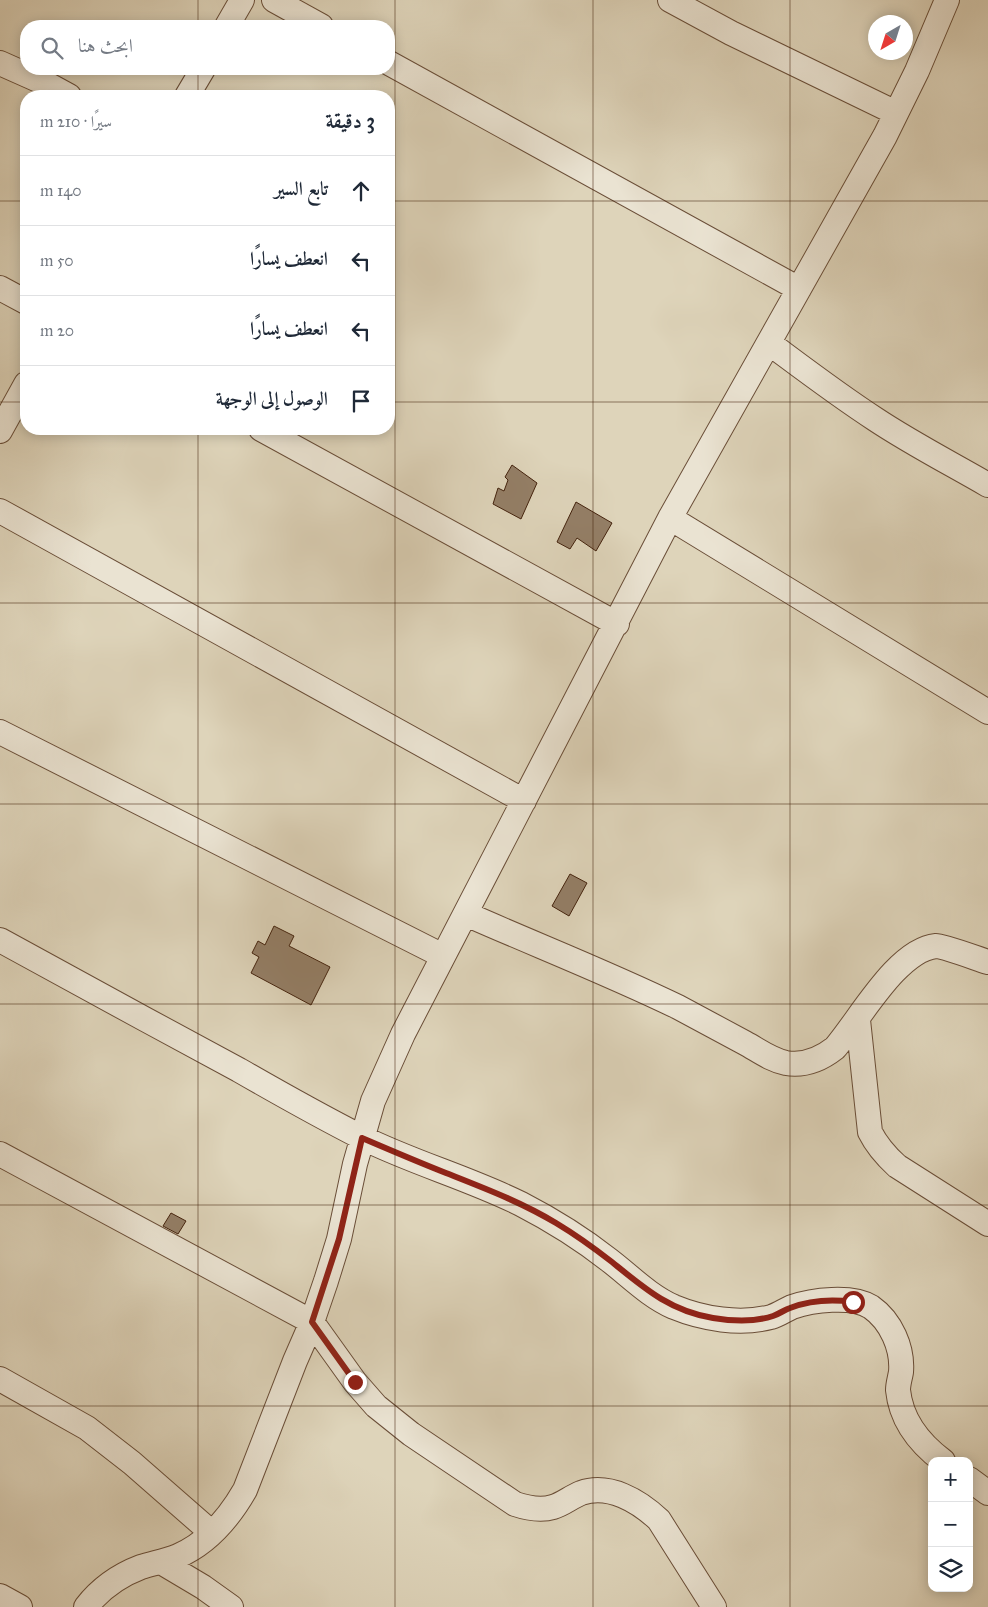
<!DOCTYPE html>
<html lang="ar">
<head>
<meta charset="utf-8">
<style>
	body { margin:0; font-family:"IM FELL Great Primer",Amiri,serif; background:#f2f2f3; color:#1f2937; direction:rtl }
	.controls { position:absolute; right:15px; bottom:15px; display:grid; overflow:hidden; border-radius:10px; box-shadow:0 2px 12px #0003 }
	.controls button { width:45px; height:45px; display:grid; place-items:center; padding:0; border:0; border-bottom:1px solid #e0e1e3; background:#fff; color:#1f2937; font:25px sans-serif }
	.compass { position:absolute; left:868px; top:15px; width:45px; height:45px; border-radius:50%; background:#fff; box-shadow:0 2px 12px #0003; rotate:219deg }
	.stop { position:absolute; width:15px; height:15px; margin:-11px; border:4px solid #8f2418; border-radius:50%; background:#fff }
	.stop.end { background:#8f2418; border-color:#fff; box-shadow:0 1px 5px #0008 }
	.list { margin:0; padding:0; list-style:none }
	h2 { display:flex; justify-content:space-between; align-items:center; height:65px; margin:0; padding:0 20px; font-size:21px }
	h2 small { font-size:16px; font-weight:400; color:#747a83 }
	.list li { display:grid; grid-template-columns:32px 1fr auto; gap:15px; align-items:center; box-sizing:border-box; height:70px; padding:0 20px; border-top:1px solid #e0e1e3 }
	.list b { display:block; font-size:19px; white-space:nowrap }
	.list em { font-size:16px; font-style:normal; color:#747a83 }
	.icon { flex:none; width:28px; height:28px; fill:none; stroke:currentColor; stroke-width:2; stroke-linecap:round; stroke-linejoin:round }
	.map { position:relative; flex:none; width:988px; height:1607px; overflow:hidden; direction:ltr }
	.search { position:absolute; background:#fff; box-shadow:0 2px 12px #0003; left:20px; top:20px; width:375px; height:55px; display:flex; align-items:center; gap:12px; box-sizing:border-box; padding:0 18px; border-radius:20px; color:#747a83; font-size:19px }
	.panel { position:absolute; background:#fff; box-shadow:0 2px 12px #0003; left:20px; top:90px; width:375px; height:345px; border-radius:20px; direction:rtl }
	.map>svg:first-child { display:block }
</style>
</head>
<body>
<div class="map">
<svg width="988" height="1607" viewBox="0 0 988 1607">
	<rect width="100%" height="100%" fill="#ded4ba"/>
	<filter id="stains"><feTurbulence type="fractalNoise" baseFrequency=".004" numOctaves="4"/><feColorMatrix values="0 0 0 0 .2 0 0 0 0 .09 0 0 0 0 .02 0 0 0 .5 -.17"/></filter>
	<radialGradient id="worn" r=".72"><stop offset=".6" stop-color="#630" stop-opacity="0"/><stop offset="1" stop-color="#630" stop-opacity=".3"/></radialGradient>
	<!-- building -->
	<path fill="#947f67" stroke="#43220d" d="M 512,465 L 537,483 L 521,519 L 493,504 L 498,488 L 504,491 L 508,480 L 505,477 Z
		M 576,502 L 612,523 L 596,551 L 577,538 L 570,549 L 557,542 Z
		M 570,874 L 587,883 L 569,916 L 552,906 Z
		M 274,926 L 294,936 L 289,946 L 330,967 L 311,1005 L 251,973 L 259,957 L 252,953 L 258,941 L 265,945 Z
		M 171,1213 L 186,1221 L 178,1234 L 163,1226 Z"/>
	<g fill="none" stroke-linecap="round" stroke-linejoin="round">
		<defs>
			<path id="minor" d="M 274,0 L 321,26
				M 670,0 L 731,33 L 896,113
				M 227,26 L 242,0
				M 0,63 L 47,84 L 69,96
				M 389,63 L 799,289
				M 187,96 L 203,69
				M 0,288 L 26,302
				M 769,343 C 804,369 838,395 875,419 C 911,443 950,463 988,485
				M 261,429 L 617,624
				M 0,431 L 26,384
				M 0,511 L 524,801
				M 670,518 L 988,712
				M 0,732 L 443,956
				M 466,914 C 536,945 608,973 678,1007 C 700,1019 723,1031 745,1043 C 758,1050 771,1060 786,1063 C 804,1066 821,1059 835,1048 C 860,1019 897,950 936,946 C 944,946 978,959 988,962
				M 0,940 C 80,984 159,1027 239,1070 C 279,1093 320,1116 361,1137 C 413,1163 469,1178 521,1204 C 552,1220 581,1238 609,1260 C 630,1276 649,1296 674,1307 C 703,1319 740,1325 771,1317 C 778,1315 785,1310 792,1307 C 812,1300 852,1295 871,1307 C 891,1321 903,1348 901,1372 C 900,1378 898,1384 898,1390 C 901,1420 919,1443 943,1461
				M 858,1020 L 870,1132 C 877,1146 886,1156 897,1166 L 988,1224
				M 0,1154 L 312,1322 L 355,1382 L 376,1406 L 411,1434 L 515,1504 C 527,1508 540,1511 553,1507 C 563,1504 571,1497 581,1493 C 609,1483 639,1501 659,1520 L 714,1607
				M 0,1379 L 87,1428 L 132,1463 L 212,1533
				M 969,1479 L 988,1493
				M 161,1562 L 203,1587 L 231,1607
				M 0,1596 L 20,1607
				M 86,1607 C 100,1589 120,1575 141,1567 C 154,1563 166,1561 178,1556 C 208,1543 229,1518 245,1490 L 295,1361 L 312,1322 L 326,1281 L 339,1239 L 355,1164 L 373,1101 L 403,1034 L 670,518 L 885,136 L 917,71 L 947,0"/>
		</defs>
		<!-- minor casing -->
		<use href="#minor" stroke="#6a4e38" stroke-width="26"/>
		<!-- minor -->
		<use href="#minor" stroke="#eae3d2" stroke-width="24"/>
	</g>
	<g fill="none" stroke-linecap="round" stroke-linejoin="round">
		<!-- route -->
		<path stroke="#8f2418" stroke-width="6" d="M 355,1382 L 312,1322 L 339,1239 L 362,1138 C 390,1150 418,1162 446,1173 C 484,1188 521,1202 556,1223 C 576,1235 594,1248 612,1262 C 644,1288 670,1311 713,1318 C 731,1321 755,1322 773,1316 C 779,1314 784,1310 790,1308 C 811,1300 831,1299 853,1302"/>
	</g>
	<!-- grid -->
	<path fill="none" stroke="#43220d" stroke-width="1" stroke-opacity="0.55" d="M 198,0 L 198,26M 395,0 L 395,1607M 593,0 L 593,1607M 790,0 L 790,1607M 198,69 L 198,96M 0,201 L 26,201M 389,201 L 988,201M 0,402 L 26,402M 389,402 L 988,402M 198,429 L 198,1607M 0,603 L 988,603M 0,804 L 988,804M 0,1004 L 988,1004M 0,1205 L 988,1205M 0,1406 L 988,1406"/>
	<rect width="100%" height="100%" filter="url(#stains)"/>
	<rect width="100%" height="100%" fill="url(#worn)"/>
</svg>
<div class="controls">
<button>+</button>
<button>−</button>
<button><svg class="icon" aria-label="layers" viewBox="0 0 24 24"><path d="M12 4l9 5-9 5-9-5zM3 14l9 5 9-5"/></svg></button>
</div>
<svg class="compass" viewBox="-18 -18 36 36"><path d="M0-13l5 13h-10z" fill="#e53935"/><path d="M0 13l5-13h-10z" fill="#747a83"/></svg>
<div class="stop" style="left:853px;top:1302px"></div>
<div class="stop end" style="left:355px;top:1382px"></div>
<div class="search"><svg class="icon" aria-label="search" viewBox="0 0 24 24"><circle cx="10" cy="10" r="6"/><path d="M15 15l6 6"/></svg>ابحث هنا</div>
<section class="panel">
<h2>3 دقيقة<small>سيرًا · 210 m</small></h2>
<ul class="list">
<li><svg class="icon" aria-label="ahead" viewBox="0 0 24 24"><path d="M12 20V5M6 11l6-6 6 6"/></svg><div><b>تابع السير</b></div><em>140 m</em></li>
<li><svg class="icon" aria-label="left" viewBox="0 0 24 24"><path d="M17 20v-9H6M10 6l-5 5 5 5"/></svg><div><b>انعطف يسارًا</b></div><em>50 m</em></li>
<li><svg class="icon" aria-label="left" viewBox="0 0 24 24"><path d="M17 20v-9H6M10 6l-5 5 5 5"/></svg><div><b>انعطف يسارًا</b></div><em>20 m</em></li>
<li><svg class="icon" aria-label="arrive" viewBox="0 0 24 24"><path d="M6 21V4h12l-3 4 3 4H6"/></svg><div><b>الوصول إلى الوجهة</b></div></li>
</ul>
</section>
</div>
</body>
</html>
